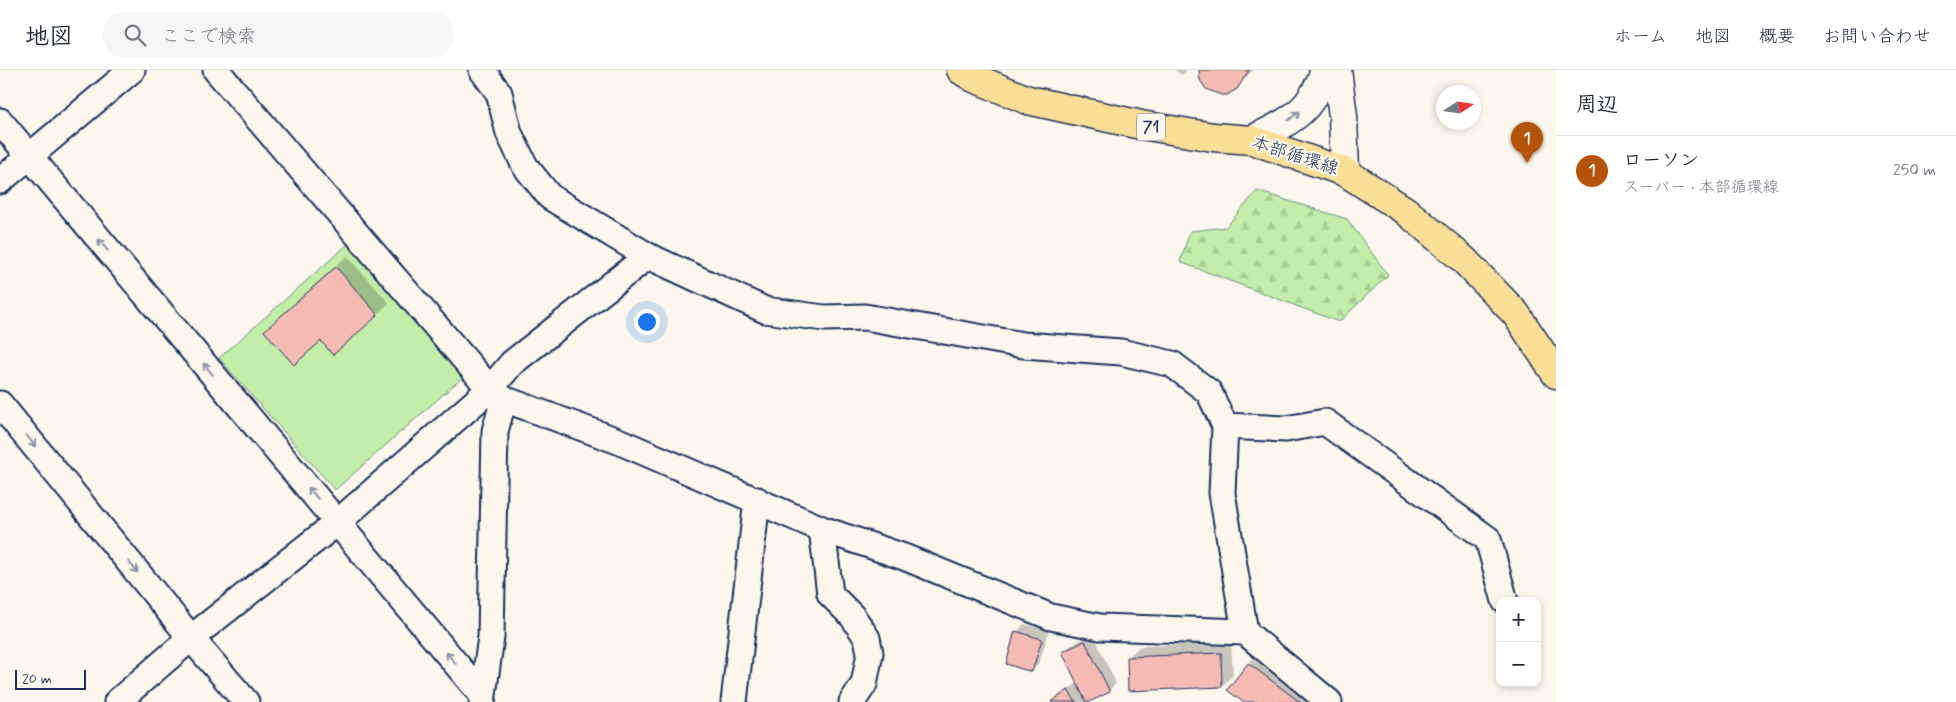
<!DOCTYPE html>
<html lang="ja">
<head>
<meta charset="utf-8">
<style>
  body { margin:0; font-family:Mynerve,"Klee One",sans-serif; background:#f6f6f7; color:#1f2937 }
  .controls { position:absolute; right:15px; bottom:15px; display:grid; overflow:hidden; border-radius:10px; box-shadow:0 2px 8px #0003 }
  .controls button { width:45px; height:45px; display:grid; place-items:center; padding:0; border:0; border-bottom:1px solid #e0e1e3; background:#fff; color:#1f2937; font:25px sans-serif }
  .compass { position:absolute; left:1436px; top:15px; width:45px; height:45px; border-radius:50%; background:#fff; box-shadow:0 2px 8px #0003; rotate:78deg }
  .scale { position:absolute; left:15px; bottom:12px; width:71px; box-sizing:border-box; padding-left:5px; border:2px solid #1b2f5e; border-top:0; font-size:14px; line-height:18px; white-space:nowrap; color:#1b2f5e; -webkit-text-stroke:4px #fbf7ec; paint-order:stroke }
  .you { position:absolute; left:646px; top:251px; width:18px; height:18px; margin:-12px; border:4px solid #fff; border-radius:50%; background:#1a73e8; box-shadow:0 0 0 8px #1a73e833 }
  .badge { display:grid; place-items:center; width:32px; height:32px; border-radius:50%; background:#b45309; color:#fff; font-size:16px; font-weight:700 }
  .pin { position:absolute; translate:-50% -41px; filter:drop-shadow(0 1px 2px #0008) }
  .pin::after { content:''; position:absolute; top:26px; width:18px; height:15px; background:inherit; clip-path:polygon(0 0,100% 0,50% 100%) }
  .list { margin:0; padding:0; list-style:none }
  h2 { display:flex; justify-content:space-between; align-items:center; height:65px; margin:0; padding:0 20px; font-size:21px }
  h2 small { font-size:16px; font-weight:400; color:#747a83 }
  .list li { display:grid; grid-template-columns:32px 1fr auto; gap:15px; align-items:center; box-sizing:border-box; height:70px; padding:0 20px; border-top:1px solid #e0e1e3 }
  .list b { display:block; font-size:19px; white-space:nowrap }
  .list p { margin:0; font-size:16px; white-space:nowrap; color:#747a83 }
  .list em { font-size:16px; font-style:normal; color:#747a83 }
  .icon { flex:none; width:28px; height:28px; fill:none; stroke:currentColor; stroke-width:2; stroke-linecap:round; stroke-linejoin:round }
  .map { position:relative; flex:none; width:1556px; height:632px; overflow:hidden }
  header { display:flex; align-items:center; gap:30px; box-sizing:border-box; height:70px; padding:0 25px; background:#fff; border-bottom:1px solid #e0e1e3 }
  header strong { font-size:24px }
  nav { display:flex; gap:28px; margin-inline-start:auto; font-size:18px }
  .search { width:350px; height:45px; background:#f6f6f7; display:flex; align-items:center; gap:12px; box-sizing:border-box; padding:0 18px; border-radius:20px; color:#747a83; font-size:19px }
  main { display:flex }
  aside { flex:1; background:#fff }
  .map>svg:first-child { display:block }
  .green { fill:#c3eda9; stroke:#6f8e84 }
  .forest { fill:url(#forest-firs); stroke:#6f8e84 }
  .shadow { fill:#0003 }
  .building { fill:#f7bbb5; stroke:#1b2f5e }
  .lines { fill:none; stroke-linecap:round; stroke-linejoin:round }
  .street-casing { stroke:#1b2f5e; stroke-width:29 }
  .secondary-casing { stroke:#1b2f5e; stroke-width:31 }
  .primary-casing { stroke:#1b2f5e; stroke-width:31 }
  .street { stroke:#fbf7ec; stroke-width:25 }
  .secondary { stroke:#fbf7ec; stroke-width:28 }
  .primary { stroke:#fbdf96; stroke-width:28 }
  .oneway { stroke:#8b93a5 }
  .labels { text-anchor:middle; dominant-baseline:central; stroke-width:4.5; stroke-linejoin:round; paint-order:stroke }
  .shield { fill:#fbf7ec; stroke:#5e6b89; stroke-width:1 }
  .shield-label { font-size:16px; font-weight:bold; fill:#1b2f5e }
  .street-label { font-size:18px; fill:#1b2f5e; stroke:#fbf7ec }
</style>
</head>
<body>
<header>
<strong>地図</strong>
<div class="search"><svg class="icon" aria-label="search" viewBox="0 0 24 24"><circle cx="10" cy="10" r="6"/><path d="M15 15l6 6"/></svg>ここで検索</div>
<nav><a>ホーム</a><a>地図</a><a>概要</a><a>お問い合わせ</a></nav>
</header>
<main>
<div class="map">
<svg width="1556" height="632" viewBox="0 0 1556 632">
  <defs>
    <pattern id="forest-firs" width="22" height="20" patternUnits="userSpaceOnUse" patternTransform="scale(1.25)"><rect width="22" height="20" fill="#c3eda9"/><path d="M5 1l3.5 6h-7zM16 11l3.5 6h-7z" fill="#a7cc94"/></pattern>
  </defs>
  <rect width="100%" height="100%" fill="#fbf7ec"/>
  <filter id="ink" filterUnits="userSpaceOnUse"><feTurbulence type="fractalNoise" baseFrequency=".02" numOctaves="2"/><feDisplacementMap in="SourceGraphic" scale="10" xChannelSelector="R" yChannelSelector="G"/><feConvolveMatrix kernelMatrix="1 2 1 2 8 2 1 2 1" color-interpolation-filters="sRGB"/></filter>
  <g filter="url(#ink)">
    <!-- green -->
    <path class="green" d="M348,174L464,306L335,420L219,288Z"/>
    <!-- forest -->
    <path class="forest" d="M1257,121L1347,149L1388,205L1339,252L1180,192L1190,161L1226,157Z"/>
    <!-- shadow -->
    <path class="shadow" d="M1174,0H1187L1182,5Z
      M1201,0H1253L1236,18Z
      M347,186L389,233L333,284L321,269L276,250Z
      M1024,554L1049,561L1039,593L1032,601L1017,562Z
      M1093,564L1116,613L1109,621L1088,632H1049L1076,614L1079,618L1080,617L1063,582L1071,575Z
      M1231,573L1233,605L1222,616L1128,587L1140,576Z
      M1260,582L1325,632H1245L1229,620L1249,593Z"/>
    <!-- building -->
    <path class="building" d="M1199,0H1249L1237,19L1227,25H1221L1206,19L1200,10Z
      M336,197L378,245L333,285L321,271L294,295L264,261Z
      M1015,561L1042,569L1032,602L1006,594Z
      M1085,571L1110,622L1089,632H1086L1062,582Z
      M1221,583L1222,617L1128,621L1127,587Z
      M1248,593L1300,632H1243L1227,620Z
      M1068,620L1076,632H1051Z"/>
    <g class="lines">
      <!-- street casing -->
      <g class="street-casing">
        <path id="street" d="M216,0L490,319L504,329L495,361L491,567L482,632
          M482,0L499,23L509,63L525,96L550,127L648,186L765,240L824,248L865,247L1023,275L1121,282L1172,294L1209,322L1225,356L1222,423L1245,562
          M0,51L483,626
          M0,111L132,0
          M504,329L618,371L822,459L904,487L1051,547L1100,557L1245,562L1329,632
          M0,334L191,568L246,632
          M1225,356L1286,359L1325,352L1488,469L1505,531
          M822,459L830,524L853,547L867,568L870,583L864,614L852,632
          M117,632L191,568L338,452L490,319L512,293L648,186
          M734,632L757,430"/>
      </g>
      <!-- secondary casing -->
      <g class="secondary-casing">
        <path id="secondary" d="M1337,0L1343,46L1345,102
          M1252,70C1291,50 1310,44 1325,0"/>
      </g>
      <!-- primary casing -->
      <g class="primary-casing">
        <path id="primary" d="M961,0L974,8L1028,30L1141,55L1213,67L1252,70L1345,102L1406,141L1463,189L1516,244L1556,304"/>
      </g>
      <!-- street -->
      <use href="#street" class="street"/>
      <!-- secondary -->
      <use href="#secondary" class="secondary"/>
      <!-- primary -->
      <use href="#primary" class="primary"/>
    </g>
    <!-- one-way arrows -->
    <defs><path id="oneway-shaft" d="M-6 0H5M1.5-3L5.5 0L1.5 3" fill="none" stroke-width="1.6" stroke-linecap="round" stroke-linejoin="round" transform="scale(1.25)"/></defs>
    <g class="oneway">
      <use href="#oneway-shaft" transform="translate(1294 46) rotate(-37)"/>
      <use href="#oneway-shaft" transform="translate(103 175) rotate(-130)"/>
      <use href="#oneway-shaft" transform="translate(208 299) rotate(-130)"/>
      <use href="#oneway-shaft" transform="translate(31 371) rotate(51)"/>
      <use href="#oneway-shaft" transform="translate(313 423) rotate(-130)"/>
      <use href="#oneway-shaft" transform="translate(133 497) rotate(51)"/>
      <use href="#oneway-shaft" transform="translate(451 588) rotate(-130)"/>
    </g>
  </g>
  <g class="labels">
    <!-- shield labels -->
    <rect class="shield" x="1137" y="43.5" width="28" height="27" rx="4"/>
    <g class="shield-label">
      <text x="1151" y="57">71</text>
    </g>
    <!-- street labels -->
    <g class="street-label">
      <text transform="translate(1295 86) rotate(18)">本部循環線</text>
    </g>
  </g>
</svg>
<div class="controls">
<button>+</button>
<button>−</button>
</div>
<svg class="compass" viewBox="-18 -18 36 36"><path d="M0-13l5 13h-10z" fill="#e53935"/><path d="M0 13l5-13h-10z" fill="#747a83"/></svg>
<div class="scale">20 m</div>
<div class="you"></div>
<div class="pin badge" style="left:1527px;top:93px">1</div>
</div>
<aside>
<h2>周辺<small></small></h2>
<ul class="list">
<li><span class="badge">1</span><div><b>ローソン</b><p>スーパー · 本部循環線</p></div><em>250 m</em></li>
</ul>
</aside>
</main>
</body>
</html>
